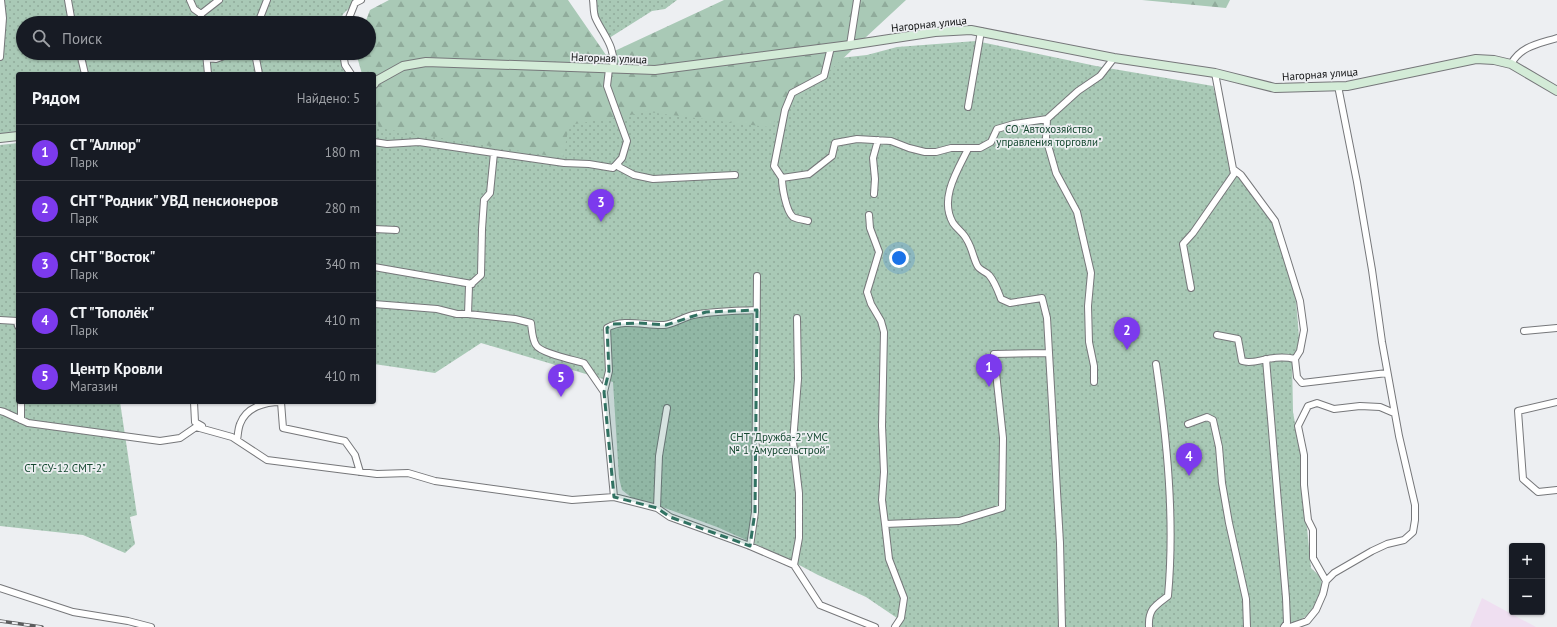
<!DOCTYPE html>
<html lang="ru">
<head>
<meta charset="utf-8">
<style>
  body { margin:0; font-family:"PT Sans",sans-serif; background:#242831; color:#f1f3f6 }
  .controls { position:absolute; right:12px; bottom:12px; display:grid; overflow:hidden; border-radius:4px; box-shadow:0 1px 3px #0004 }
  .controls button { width:36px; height:36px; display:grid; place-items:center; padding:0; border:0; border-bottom:1px solid #363941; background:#171b24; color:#f1f3f6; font:20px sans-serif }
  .you { position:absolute; left:899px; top:258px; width:14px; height:14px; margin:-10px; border:3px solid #fff; border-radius:50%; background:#1a73e8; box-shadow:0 0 0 6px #1a73e833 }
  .badge { display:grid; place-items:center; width:26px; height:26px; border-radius:50%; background:#7c3aed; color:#fff; font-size:13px; font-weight:700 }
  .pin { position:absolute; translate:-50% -33px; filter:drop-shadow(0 1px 2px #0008) }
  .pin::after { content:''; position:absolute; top:21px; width:14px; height:12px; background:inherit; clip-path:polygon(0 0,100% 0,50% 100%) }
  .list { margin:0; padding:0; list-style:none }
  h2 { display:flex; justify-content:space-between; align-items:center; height:52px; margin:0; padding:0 16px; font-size:17px }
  h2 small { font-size:13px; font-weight:400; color:#9ea1a6 }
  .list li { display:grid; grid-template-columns:26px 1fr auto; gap:12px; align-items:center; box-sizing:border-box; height:56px; padding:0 16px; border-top:1px solid #363941 }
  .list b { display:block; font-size:15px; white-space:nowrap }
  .list p { margin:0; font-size:13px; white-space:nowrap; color:#9ea1a6 }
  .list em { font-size:13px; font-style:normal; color:#9ea1a6 }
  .icon { flex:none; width:22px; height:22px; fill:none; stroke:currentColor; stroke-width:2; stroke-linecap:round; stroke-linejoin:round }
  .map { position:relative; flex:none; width:1557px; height:627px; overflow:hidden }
  .search { position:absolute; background:#171b24; box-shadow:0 1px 3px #0004; left:16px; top:16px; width:360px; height:44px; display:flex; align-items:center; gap:10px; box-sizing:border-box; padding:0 14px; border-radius:22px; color:#9ea1a6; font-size:15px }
  .panel { position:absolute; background:#171b24; box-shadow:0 1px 3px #0004; left:16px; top:72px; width:360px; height:332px; border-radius:4px }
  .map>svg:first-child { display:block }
  .industrial { fill:#efdff1 }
  .grass { fill:url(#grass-dots) }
  .forest { fill:url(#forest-firs) }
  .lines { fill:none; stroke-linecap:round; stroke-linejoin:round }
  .street-casing { stroke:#76777a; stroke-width:8 }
  .secondary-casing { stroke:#76777a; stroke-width:10 }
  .street { stroke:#fff; stroke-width:6 }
  .secondary { stroke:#d3ebd7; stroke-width:8 }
  .rail-casing { stroke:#5b5d5e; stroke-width:3.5 }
  .rail { stroke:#edeff2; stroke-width:2; stroke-dasharray:6; stroke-linecap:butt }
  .marked { fill:#317262; fill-opacity:0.2; stroke:#317262; stroke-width:3; stroke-dasharray:8 5; stroke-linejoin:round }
  .labels { text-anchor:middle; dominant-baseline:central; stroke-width:3.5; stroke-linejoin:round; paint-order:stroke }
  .street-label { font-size:11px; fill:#0d0e0f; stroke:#edeff2 }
  .park-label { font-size:11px; fill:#154830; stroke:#edeff2 }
</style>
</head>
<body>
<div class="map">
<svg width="1557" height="627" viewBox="0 0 1557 627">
  <defs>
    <pattern id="grass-dots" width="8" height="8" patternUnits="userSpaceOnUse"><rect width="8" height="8" fill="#a9c9b6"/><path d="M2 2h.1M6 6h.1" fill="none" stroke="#90ab9b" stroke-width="1.8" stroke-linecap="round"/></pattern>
    <pattern id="forest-firs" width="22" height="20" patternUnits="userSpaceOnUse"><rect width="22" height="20" fill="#a9c9b6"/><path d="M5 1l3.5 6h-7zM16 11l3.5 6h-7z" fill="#90ab9b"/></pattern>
  </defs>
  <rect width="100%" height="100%" fill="#edeff2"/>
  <!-- industrial -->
  <path class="industrial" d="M1482,598L1536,627H1470Z"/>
  <!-- grass -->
  <path class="grass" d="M0,0H358L343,14L340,23H23V53H339L343,68L347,74H18V132L0,135Z
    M591,0H677L665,9L652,11L606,40L592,19Z
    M976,41L1096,66L1213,86L1220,113L1227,157L1238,176L1272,221L1287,269L1296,300L1299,338L1296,353L1292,359L1293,412L1301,457L1303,488L1311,568C1314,571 1318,574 1320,577C1323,582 1321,587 1320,592C1313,614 1303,622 1281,627H900L897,618L866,597L818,575L786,558L717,527L654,504L632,498L622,490L619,478L613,382L481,343L435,373L374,364V104L821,60L867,55L897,47Z
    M18,143V402H120L137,515L130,517L135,544L125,553L83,535L0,526V145Z"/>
  <!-- forest -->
  <path class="forest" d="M389,0H568L606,55L724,0H906L769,127L648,112L569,125L563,158L379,128L374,112V74H362L356,53H369V23H365L370,10Z
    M1142,0H1230L1226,8Z"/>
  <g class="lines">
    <!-- street casing -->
    <g class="street-casing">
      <path id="street" d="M68,0L72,23
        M190,0L194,9L201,14
        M593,0C594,6 593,14 596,19C604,36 616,47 613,69
        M201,23V14L219,0
        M258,23L267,0
        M347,23L355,3L361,0
        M850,45L857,0
        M831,47L824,76L792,93L785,110L774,166L782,178L809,174L832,156L835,143L857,139L891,141L909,148L925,152H936L951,148H980L991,142L997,129L1014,124L1047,119
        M80,53L85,74
        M206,53L208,74
        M255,53L259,74
        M343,53L345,65L351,74
        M0,57L3,18L1,0
        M207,58L216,59L232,53
        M1511,64C1521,46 1538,44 1557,38
        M968,107L981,31
        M374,142L387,144L419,142L494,153L490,193L484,200L482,229L481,275L469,286L468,314L515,319L531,323C532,330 532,339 536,345C540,353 574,360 584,363L604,392
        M968,149C957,171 939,199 953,223C957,229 964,233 967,240C972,248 973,257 977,265C979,270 985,271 989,275C995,282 998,291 1001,299L1010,303L1042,298L1047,318L1060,543L1062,627
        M494,153L564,163L589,164L613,168L622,158L627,141L607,86L609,69
        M618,163L619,167L634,175L653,179L735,175
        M782,178C782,187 786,211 793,217C797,219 804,220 808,221
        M874,194L875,179L873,158L878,140
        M869,215L870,228L879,252L867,292L871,304L881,321L884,332L882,426L884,472L882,500L885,524L959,521L1002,508L1003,438L994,354L1049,353
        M374,229L396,230
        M374,267L472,284
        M1191,288L1183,244L1193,233L1234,174L1215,73
        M374,304L437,309L457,314H468
        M0,320L17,321L18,326
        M1524,331L1557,328
        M1217,335L1238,339L1242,361C1251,364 1260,360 1268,359C1278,357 1286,357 1295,359L1300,351L1304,330L1300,301L1286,256L1275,221L1241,175L1233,169
        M1266,359L1286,598L1287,623L1284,627
        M1295,359L1297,377L1302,383L1387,373
        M1094,382V366L1089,342L1088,306L1091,273L1077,212L1056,173L1046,138L1047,119L1078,91L1100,76L1114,58
        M194,402L195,422L202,426
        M1557,402L1518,411L1523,479L1538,492L1557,490
        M0,411L4,412L28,423L160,441L180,438L196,427L232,437L267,460L377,474L408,473L435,481L572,500L614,497L657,508L670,517L750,546L794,565L820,605L875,627
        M21,420V402
        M1188,424L1207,417L1213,420L1219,447L1222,483L1229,523L1246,599L1247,627
        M237,440C238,435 238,429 240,424C246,407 265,402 281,402L283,428L345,441L355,455L360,472
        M614,497L604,392L609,371L607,328C623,318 646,326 664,325C674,324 684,317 693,315C714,311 736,311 757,310
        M657,508L659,456L667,408
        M885,524L889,559L904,598L901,618L895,627
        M750,546L755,512L757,276
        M794,565L799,538V493L793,442L798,379L797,318
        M1326,581L1313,558V530L1308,520L1304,485V455L1298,426L1308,406L1317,403L1334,409L1360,406L1380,407L1394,413
        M0,588L73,612L128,621L151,627
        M1149,627C1148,609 1155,606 1168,596C1175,519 1167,440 1156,364
        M1290,627L1307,621L1316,610L1323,594L1326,581L1334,573L1372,551L1387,544L1404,540L1413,532L1415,520V505L1399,436L1382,342L1372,270L1357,182L1338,86"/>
    </g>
    <!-- secondary casing -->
    <g class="secondary-casing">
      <path id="secondary" d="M374,84L376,81L403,66L426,62L655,70L850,45L935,32L971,30L1114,58L1215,73L1275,88L1347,86L1476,59L1494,60L1511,64L1557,91
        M0,138L18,136"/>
    </g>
    <!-- street -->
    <use href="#street" class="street"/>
    <!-- secondary -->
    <use href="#secondary" class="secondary"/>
    <!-- rail casing -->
    <g class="rail-casing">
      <path id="rail" d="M0,621L42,627"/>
    </g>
    <!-- rail -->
    <use href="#rail" class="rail"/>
  </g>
  <!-- marked area -->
  <path class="marked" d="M757,310L755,512L750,546L670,517L657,508L614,497L604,392L609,371L607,328L613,324L639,323L666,325L706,312Z"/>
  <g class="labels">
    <!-- street labels -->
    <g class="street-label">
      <text transform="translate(929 24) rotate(-6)">Нагорная улица</text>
      <text transform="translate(609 58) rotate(2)">Нагорная улица</text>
      <text transform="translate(1320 74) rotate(-4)">Нагорная улица</text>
    </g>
    <!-- park labels -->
    <g class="park-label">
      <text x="1049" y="129">СО "Автохозяйство<tspan x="1049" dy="13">управления торговли"</tspan></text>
      <text x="779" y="437">СНТ "Дружба-2" УМС<tspan x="779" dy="13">№ 1 "Амурсельстрой"</tspan></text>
      <text x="65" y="468">СТ "СУ-12 СМТ-2"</text>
    </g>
  </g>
</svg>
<div class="controls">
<button>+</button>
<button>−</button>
</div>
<div class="you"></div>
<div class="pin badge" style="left:989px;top:387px">1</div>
<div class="pin badge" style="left:1127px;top:350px">2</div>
<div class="pin badge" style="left:601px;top:222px">3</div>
<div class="pin badge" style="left:1189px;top:476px">4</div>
<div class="pin badge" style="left:561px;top:397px">5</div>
<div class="search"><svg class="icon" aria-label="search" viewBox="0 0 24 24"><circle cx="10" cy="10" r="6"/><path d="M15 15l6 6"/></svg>Поиск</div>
<section class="panel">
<h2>Рядом<small>Найдено: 5</small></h2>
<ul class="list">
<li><span class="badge">1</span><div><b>СТ &quot;Аллюр&quot;</b><p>Парк</p></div><em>180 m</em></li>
<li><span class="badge">2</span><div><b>СНТ &quot;Родник&quot; УВД пенсионеров</b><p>Парк</p></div><em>280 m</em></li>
<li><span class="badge">3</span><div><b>СНТ &quot;Восток&quot;</b><p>Парк</p></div><em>340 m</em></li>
<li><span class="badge">4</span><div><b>СТ &quot;Тополёк&quot;</b><p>Парк</p></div><em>410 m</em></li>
<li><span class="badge">5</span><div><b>Центр Кровли</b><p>Магазин</p></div><em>410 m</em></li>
</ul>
</section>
</div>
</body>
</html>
